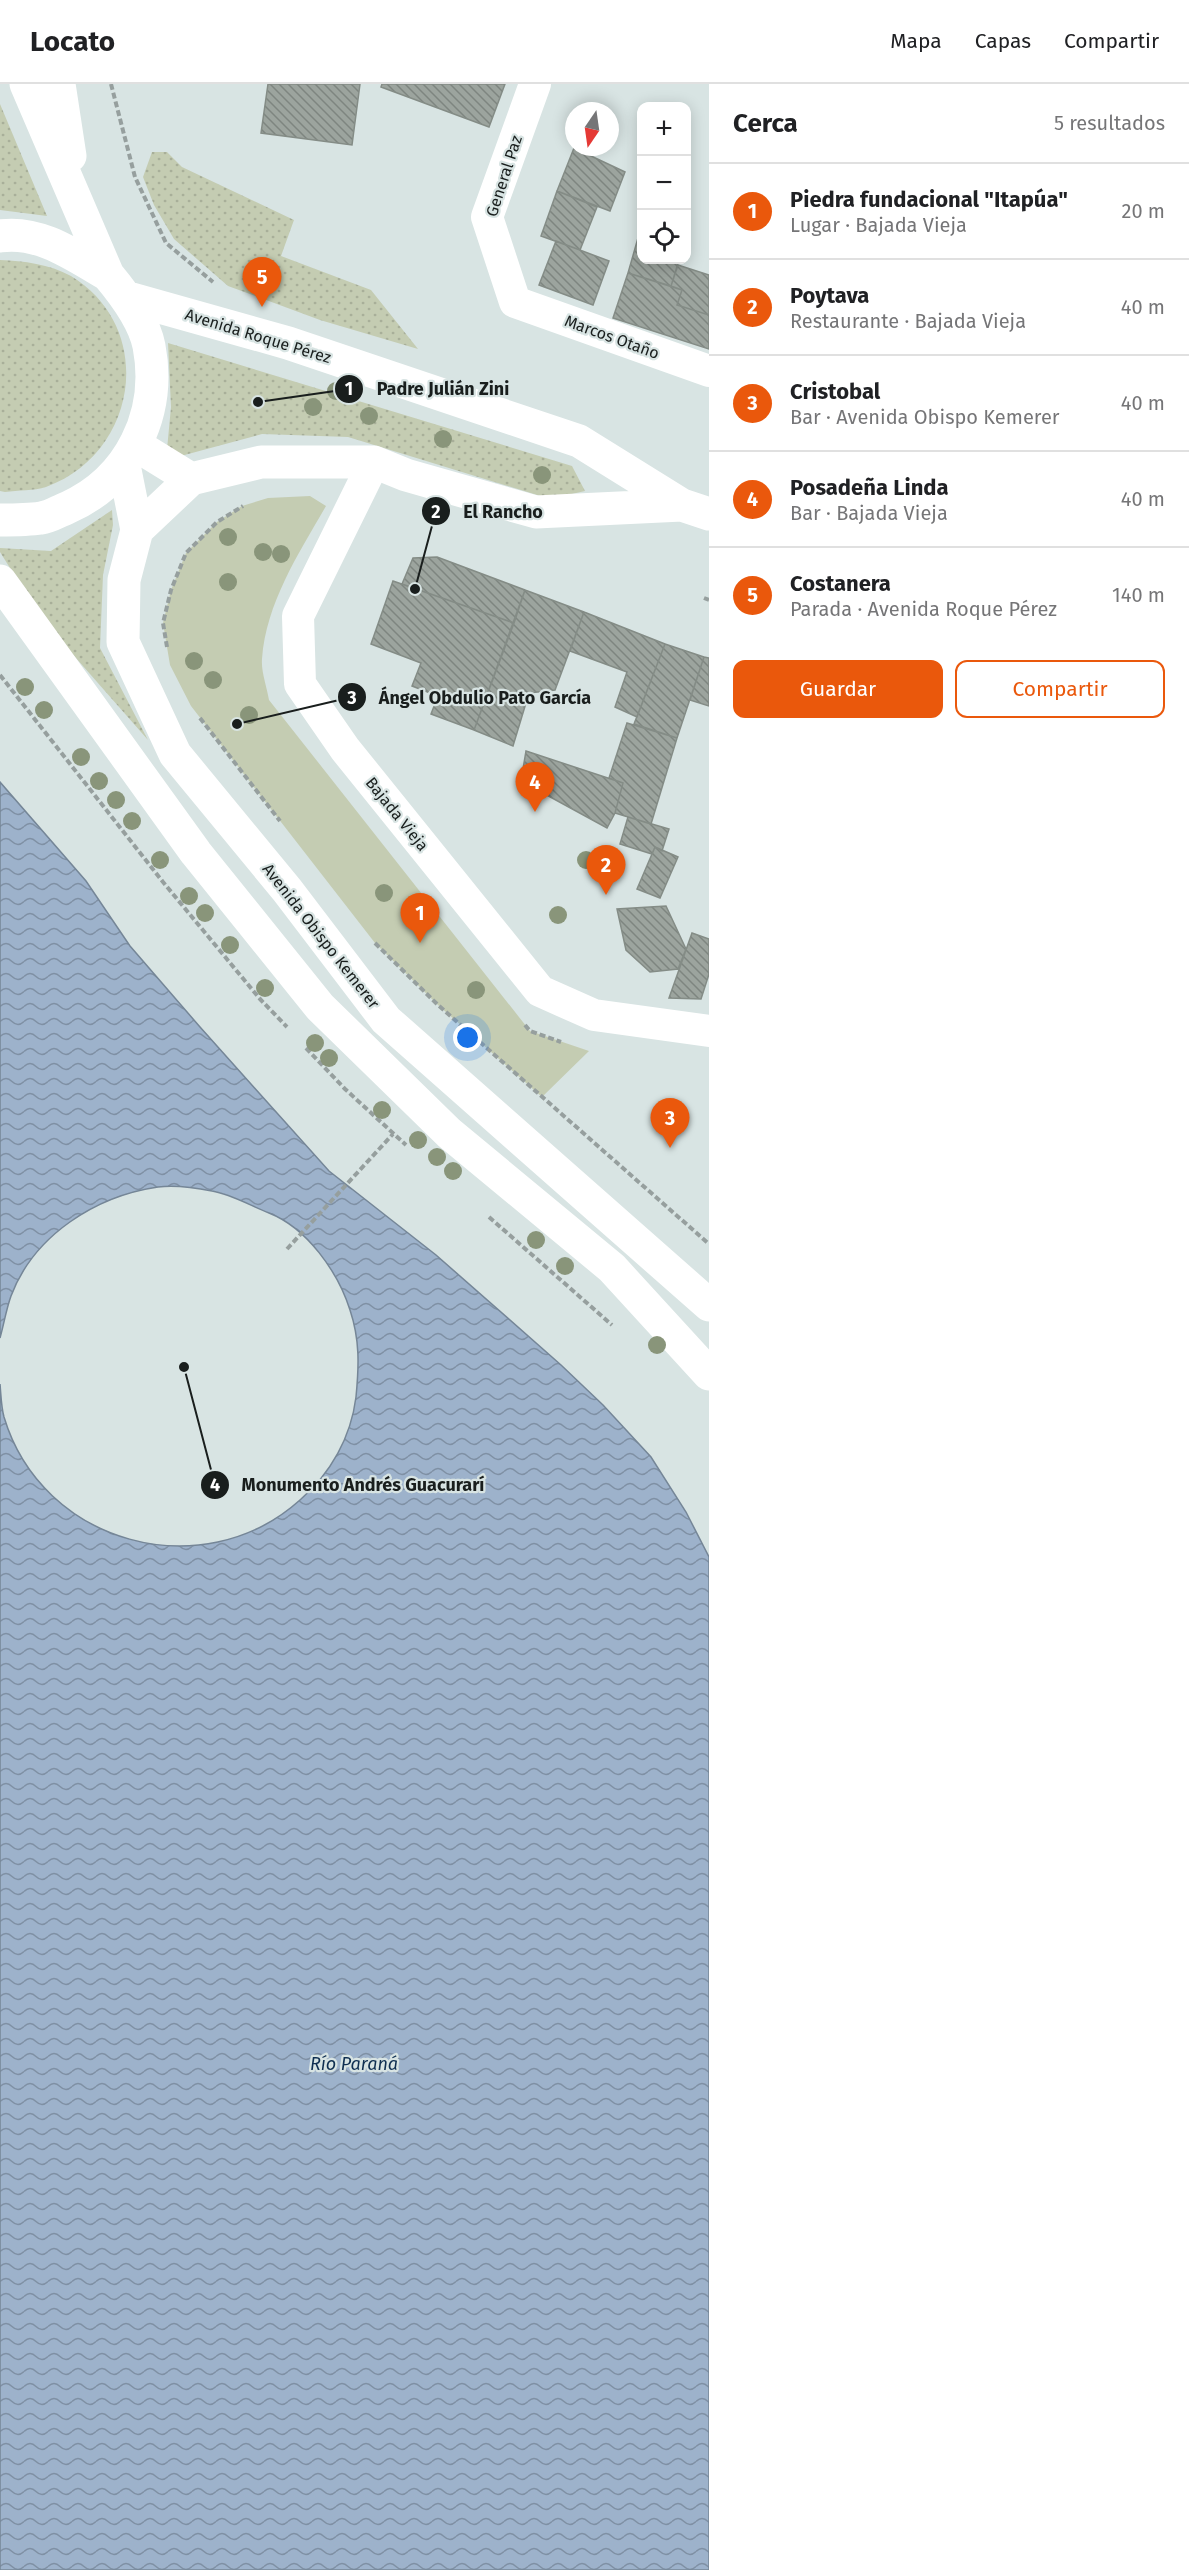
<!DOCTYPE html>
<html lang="es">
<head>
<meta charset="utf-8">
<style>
  body { margin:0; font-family:"Fira Sans",sans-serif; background:#f6f6f6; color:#202124 }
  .controls { position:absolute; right:18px; top:18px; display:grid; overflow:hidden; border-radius:12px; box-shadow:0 3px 15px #0003 }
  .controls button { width:54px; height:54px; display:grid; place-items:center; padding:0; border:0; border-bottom:2px solid #e0e0e0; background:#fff; color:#202124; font:30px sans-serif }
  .compass { position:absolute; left:565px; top:18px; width:54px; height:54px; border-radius:50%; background:#fff; box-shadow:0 3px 15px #0003; rotate:193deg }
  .you { position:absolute; left:468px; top:954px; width:21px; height:21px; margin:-15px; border:4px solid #fff; border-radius:50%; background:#1a73e8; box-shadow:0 0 0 9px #1a73e833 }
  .badge { display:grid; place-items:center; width:39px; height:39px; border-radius:50%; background:#ea580c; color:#fff; font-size:20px; font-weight:700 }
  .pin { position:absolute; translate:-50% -50px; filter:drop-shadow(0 2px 3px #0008) }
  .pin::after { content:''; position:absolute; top:32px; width:21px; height:18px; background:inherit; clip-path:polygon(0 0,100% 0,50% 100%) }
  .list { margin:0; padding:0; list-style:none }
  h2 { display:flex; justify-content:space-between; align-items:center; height:78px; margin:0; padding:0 24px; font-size:26px }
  h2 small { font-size:20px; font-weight:400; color:#757577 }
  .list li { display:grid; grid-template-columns:39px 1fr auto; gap:18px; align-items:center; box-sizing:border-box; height:96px; padding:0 24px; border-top:2px solid #e0e0e0 }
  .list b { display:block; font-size:22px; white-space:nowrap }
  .list p { margin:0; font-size:20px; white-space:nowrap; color:#757577 }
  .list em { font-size:20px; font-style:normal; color:#757577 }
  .actions { display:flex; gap:12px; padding:18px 24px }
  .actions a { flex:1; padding:14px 0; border:2px solid #ea580c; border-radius:12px; text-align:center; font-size:21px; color:#ea580c }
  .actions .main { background:#ea580c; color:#fff }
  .icon { flex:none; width:33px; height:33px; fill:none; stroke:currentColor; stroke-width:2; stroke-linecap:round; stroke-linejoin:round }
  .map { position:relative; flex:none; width:709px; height:2486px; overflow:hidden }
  header { display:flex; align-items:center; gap:36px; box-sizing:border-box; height:84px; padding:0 30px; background:#fff; border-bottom:2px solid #e0e0e0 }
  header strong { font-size:28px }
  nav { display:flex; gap:33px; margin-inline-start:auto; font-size:21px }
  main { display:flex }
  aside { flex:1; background:#fff }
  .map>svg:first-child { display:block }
  .grass { fill:url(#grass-dots) }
  .park { fill:#c4ccb2 }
  .water { fill:url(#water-waves); stroke:#758697; stroke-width:1.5 }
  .building { fill:url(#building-back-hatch); stroke:#848c86; stroke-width:1.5 }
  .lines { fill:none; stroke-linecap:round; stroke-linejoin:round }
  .path { stroke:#969f9e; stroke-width:4; stroke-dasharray:6 3; stroke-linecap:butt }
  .street { stroke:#fff; stroke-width:32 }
  .secondary { stroke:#fff; stroke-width:33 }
  .tree { fill:#89957a }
  .labels { text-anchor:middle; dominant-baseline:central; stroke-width:4.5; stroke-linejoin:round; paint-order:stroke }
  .street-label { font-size:16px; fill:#191e1d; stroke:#d8e4e3 }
  .water-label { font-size:18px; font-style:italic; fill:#0f2f51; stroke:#d8e4e3 }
  .leader { fill:none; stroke:#191e1d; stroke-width:2 }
  .callout-dot { fill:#191e1d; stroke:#d8e4e3; stroke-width:2 }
  .mark-label { font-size:18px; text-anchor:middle; font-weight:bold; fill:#fff }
  .callout-label { font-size:18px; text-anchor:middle; font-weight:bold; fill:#191e1d; stroke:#d8e4e3; stroke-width:4.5; stroke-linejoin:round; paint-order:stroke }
</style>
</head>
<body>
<header>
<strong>Locato</strong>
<nav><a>Mapa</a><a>Capas</a><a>Compartir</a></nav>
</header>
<main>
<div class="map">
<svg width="709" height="2486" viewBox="0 0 709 2486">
  <defs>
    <pattern id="grass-dots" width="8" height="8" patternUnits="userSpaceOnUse" patternTransform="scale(1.5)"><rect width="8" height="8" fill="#c4ccb2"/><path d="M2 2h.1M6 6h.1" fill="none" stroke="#a8af99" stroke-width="1.8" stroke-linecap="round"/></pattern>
    <pattern id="water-waves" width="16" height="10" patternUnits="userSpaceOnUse" patternTransform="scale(1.5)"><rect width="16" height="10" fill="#9db2cb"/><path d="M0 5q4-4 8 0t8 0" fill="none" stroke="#7f90a4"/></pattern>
    <pattern id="building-back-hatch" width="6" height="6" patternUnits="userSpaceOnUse" patternTransform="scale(1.5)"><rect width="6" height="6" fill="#9ca49e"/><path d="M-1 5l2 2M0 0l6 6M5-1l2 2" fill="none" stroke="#7e8580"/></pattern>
  </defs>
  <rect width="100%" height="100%" fill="#d8e4e3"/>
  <!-- grass -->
  <path class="grass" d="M0,20L47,132L0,126Z
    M152,68H167L182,83L294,136L281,172L371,206L418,265L320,236L228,202L174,155L154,121L143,93Z
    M0,176C24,177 49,180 71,192C157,244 138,370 46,403C34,407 18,406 5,408L0,407Z
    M168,259L572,382L585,407L550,415L348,353L262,350L166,376L171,323Z
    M112,426L113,441L103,491L100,564L148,656L68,565L30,516L0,468V464L51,467Z"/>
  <!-- park -->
  <path class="park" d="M310,412L326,422C299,469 266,519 262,575C261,588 267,603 269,616L530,947L589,967L542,1013L438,921L375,859L191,622L170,581L163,539L171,506L186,469L217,438L242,422L268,414Z"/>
  <!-- water -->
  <path class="water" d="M0,698L86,797L130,862L200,943L329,1087L436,1171L561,1281L603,1321L651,1373L686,1428L709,1473V2486H0V1300C1,1310 1,1322 4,1333C42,1460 202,1504 300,1416C331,1389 351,1353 356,1313C359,1282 360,1256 350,1226C338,1188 307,1144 269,1129C251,1122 231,1110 212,1107C197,1104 174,1101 158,1103C96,1112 34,1151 11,1212C6,1226 4,1240 0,1254Z"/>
  <!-- building -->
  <path class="building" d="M268,0H360L352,61L261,49Z
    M382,0H505L489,43L381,3Z
    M574,64L625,88L610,127L557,107Z
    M557,107L597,123L580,166L541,152Z
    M638,154L642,155V176H679L671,202L628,189Z
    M556,157L609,177L593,221L539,201Z
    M678,181L709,191V231L677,221L682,206L671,202Z
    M628,189L682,206L677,221L709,231V265L613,234Z
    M437,473L525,506L514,539L402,500L413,474Z
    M393,497L514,539L474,646L431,630L438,612L412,602L421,579L371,560Z
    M525,506L584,528L555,606L529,609L513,662L474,646Z
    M584,528L665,560L637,633L615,623L627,588L570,567Z
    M665,560L704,573L677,654L634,640Z
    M704,573L709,574V622L690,616Z
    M627,639L677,654L651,740L615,729L623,699L609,694Z
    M526,667L623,699L615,729L607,744L521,697Z
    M628,733L669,745L662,767L655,763L652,770L620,760Z
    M655,763L678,773L660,814L637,805Z
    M666,822L686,865L678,885L650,888L626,866L617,825Z
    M692,849L709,855V890L701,915L669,914Z"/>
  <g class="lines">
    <!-- path -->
    <path class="path" d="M111,0L135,93L166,159L213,198
      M704,514L709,516
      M167,563L163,539L171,506L186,469L217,438L243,422
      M0,591L163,798L260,915L287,943
      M200,634L280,737
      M375,859L438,921L709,1160
      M525,941L530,947L561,958
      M306,964L345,1005L406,1061
      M489,1133L612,1241
      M287,1165L393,1050"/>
    <!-- street -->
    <path class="street" d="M535,0L487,133L515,218L709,287
      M374,378L298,532L300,600L345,665L540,907L594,931L709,947"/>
    <!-- secondary -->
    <path class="secondary" d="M59,0L70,72
      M0,152C40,146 75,172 108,191
      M128,214L288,259L579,357L682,421L709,430
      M136,361L191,395L261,378H374L406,391L536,428L682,421
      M124,381L137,446L124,496L123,558L175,670L287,806L386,936L709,1221
      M0,436C13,436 28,436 41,434C50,433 59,427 67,424C130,396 162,330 149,262C144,237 124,210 108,191L26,0
      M137,446L191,395
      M0,497L196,769L320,923L449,1049L612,1184L709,1290"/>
  </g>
  <!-- trees -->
  <g class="tree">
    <circle cx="336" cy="307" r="9"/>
    <circle cx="313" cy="323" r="9"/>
    <circle cx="369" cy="332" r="9"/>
    <circle cx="443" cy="355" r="9"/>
    <circle cx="542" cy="391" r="9"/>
    <circle cx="228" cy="453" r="9"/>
    <circle cx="263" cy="468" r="9"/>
    <circle cx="281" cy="470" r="9"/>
    <circle cx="228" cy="498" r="9"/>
    <circle cx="194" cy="577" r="9"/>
    <circle cx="213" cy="596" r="9"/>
    <circle cx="25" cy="603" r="9"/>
    <circle cx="44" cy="626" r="9"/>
    <circle cx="249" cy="631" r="9"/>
    <circle cx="81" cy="673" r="9"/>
    <circle cx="99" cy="697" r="9"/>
    <circle cx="116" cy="716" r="9"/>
    <circle cx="132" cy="737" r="9"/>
    <circle cx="160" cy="776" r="9"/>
    <circle cx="586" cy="776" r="9"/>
    <circle cx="384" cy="809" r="9"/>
    <circle cx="189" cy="812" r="9"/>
    <circle cx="205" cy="829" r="9"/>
    <circle cx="558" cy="831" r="9"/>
    <circle cx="230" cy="861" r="9"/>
    <circle cx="265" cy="904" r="9"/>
    <circle cx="476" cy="906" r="9"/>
    <circle cx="315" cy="959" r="9"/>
    <circle cx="329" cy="974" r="9"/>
    <circle cx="382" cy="1026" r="9"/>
    <circle cx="418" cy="1056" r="9"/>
    <circle cx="437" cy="1073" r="9"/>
    <circle cx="453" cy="1087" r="9"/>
    <circle cx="536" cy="1156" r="9"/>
    <circle cx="565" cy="1182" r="9"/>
    <circle cx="657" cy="1261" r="9"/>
  </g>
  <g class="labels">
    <!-- street labels -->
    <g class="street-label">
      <text transform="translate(504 92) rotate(-72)">General Paz</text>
      <text transform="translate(258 252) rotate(17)">Avenida Roque Pérez</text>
      <text transform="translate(612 253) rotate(20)">Marcos Otaño</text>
      <text transform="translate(397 730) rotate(51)">Bajada Vieja</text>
      <text transform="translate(321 852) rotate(52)">Avenida Obispo Kemerer</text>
    </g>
    <!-- water labels -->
    <g class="water-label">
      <text x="354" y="1980">Río Paraná</text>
    </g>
  </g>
  <!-- callouts -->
  <path class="leader" d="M258 318L349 305M415 505L436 427M237 640L352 613M184 1283L215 1401"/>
  <g class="callout-dot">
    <circle cx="258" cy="318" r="6"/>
    <circle cx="415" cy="505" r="6"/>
    <circle cx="237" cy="640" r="6"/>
    <circle cx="184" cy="1283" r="6"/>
    <circle cx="349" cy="305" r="15"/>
    <circle cx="436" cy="427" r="15"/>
    <circle cx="352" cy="613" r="15"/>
    <circle cx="215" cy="1401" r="15"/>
  </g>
  <g class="mark-label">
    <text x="349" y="311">1</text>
    <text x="436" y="434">2</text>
    <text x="352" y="620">3</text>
    <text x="215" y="1407">4</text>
  </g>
  <g class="callout-label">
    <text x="443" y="311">Padre Julián Zini</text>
    <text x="503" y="434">El Rancho</text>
    <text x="485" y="620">Ángel Obdulio Pato García</text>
    <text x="363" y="1407">Monumento Andrés Guacurarí</text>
  </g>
</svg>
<div class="controls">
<button>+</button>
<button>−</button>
<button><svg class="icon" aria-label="locate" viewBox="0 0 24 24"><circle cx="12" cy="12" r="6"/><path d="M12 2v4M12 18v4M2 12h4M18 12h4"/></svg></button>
</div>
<svg class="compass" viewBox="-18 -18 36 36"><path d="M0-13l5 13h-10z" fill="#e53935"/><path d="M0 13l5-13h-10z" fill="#757577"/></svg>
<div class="you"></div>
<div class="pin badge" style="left:420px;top:859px">1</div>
<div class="pin badge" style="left:606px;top:811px">2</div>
<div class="pin badge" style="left:670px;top:1064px">3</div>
<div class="pin badge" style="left:535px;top:728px">4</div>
<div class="pin badge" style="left:262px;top:223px">5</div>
</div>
<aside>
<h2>Cerca<small>5 resultados</small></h2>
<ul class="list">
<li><span class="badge">1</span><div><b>Piedra fundacional &quot;Itapúa&quot;</b><p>Lugar · Bajada Vieja</p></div><em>20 m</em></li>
<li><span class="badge">2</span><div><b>Poytava</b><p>Restaurante · Bajada Vieja</p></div><em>40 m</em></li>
<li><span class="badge">3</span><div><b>Cristobal</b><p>Bar · Avenida Obispo Kemerer</p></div><em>40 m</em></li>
<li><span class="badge">4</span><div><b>Posadeña Linda</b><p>Bar · Bajada Vieja</p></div><em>40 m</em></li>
<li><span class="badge">5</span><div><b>Costanera</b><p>Parada · Avenida Roque Pérez</p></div><em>140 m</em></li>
</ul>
<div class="actions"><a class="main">Guardar</a><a>Compartir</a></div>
</aside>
</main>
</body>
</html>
